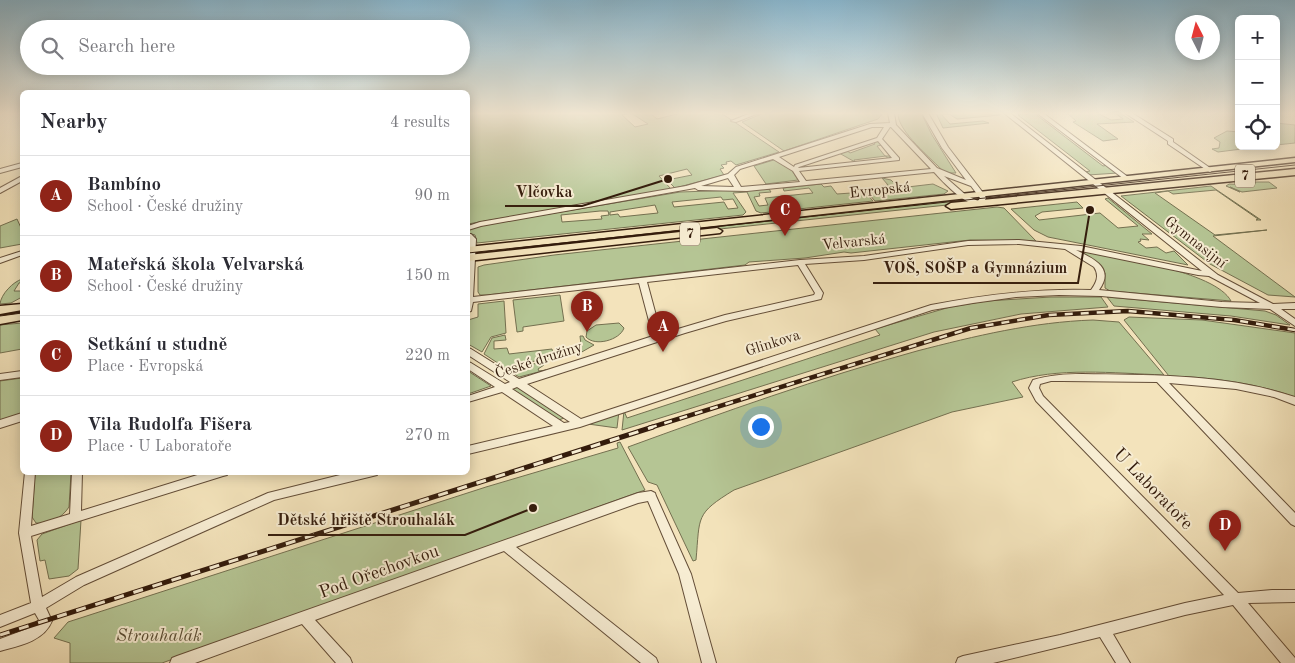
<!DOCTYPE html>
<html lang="en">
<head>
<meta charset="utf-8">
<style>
  body { margin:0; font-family:"Old Standard TT",serif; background:#f2f2f3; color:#2b2b33 }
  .controls { position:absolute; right:15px; top:15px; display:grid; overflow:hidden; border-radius:8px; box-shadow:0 2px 12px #0003 }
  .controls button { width:45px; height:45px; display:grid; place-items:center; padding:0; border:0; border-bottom:1px solid #e1e1e2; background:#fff; color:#2b2b33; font:25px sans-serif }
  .compass { position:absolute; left:1175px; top:15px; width:45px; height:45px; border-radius:50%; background:#fff; box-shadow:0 2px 12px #0003; rotate:354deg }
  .you { position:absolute; left:760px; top:426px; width:18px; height:18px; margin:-12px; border:4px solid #fff; border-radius:50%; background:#1a73e8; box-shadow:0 0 0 8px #1a73e833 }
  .badge { display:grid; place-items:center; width:32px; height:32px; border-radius:50%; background:#8f2418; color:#fff; font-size:16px; font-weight:700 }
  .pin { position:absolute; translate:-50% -41px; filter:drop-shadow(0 1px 2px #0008) }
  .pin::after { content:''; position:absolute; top:26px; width:18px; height:15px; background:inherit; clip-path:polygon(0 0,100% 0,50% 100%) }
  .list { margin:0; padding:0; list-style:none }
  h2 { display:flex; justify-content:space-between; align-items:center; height:65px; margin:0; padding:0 20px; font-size:21px }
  h2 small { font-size:16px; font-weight:400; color:#7c7c81 }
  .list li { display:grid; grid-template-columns:32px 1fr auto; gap:15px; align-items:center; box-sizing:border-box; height:80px; padding:0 20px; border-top:1px solid #e1e1e2 }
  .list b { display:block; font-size:19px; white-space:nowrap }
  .list p { margin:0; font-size:16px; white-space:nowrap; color:#7c7c81 }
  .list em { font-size:16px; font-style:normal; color:#7c7c81 }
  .icon { flex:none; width:28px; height:28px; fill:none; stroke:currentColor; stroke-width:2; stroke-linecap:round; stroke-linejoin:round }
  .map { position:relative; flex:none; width:1295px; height:663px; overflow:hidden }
  .search { position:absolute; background:#fff; box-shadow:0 2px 12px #0003; left:20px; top:20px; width:450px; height:55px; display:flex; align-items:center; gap:12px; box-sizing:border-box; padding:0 18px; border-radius:28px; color:#7c7c81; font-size:19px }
  .panel { position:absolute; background:#fff; box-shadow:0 2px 12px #0003; left:20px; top:90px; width:450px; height:385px; border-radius:8px }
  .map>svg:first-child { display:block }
  .green { fill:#b5c594; stroke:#747050; fill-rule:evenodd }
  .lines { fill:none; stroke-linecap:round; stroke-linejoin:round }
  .minor-casing { stroke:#644e38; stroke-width:2 }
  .major-casing { stroke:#341c0c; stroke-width:3 }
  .minor { fill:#f7edd3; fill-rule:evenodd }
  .major { fill:#f3e3bb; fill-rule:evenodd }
  .tram { stroke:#341c0c; stroke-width:1 }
  .rail-far1-casing { stroke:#341c0c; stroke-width:4.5 }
  .rail-casing { stroke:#341c0c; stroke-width:5 }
  .rail-far1 { stroke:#f7edd3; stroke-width:2.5; stroke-dasharray:8; stroke-linecap:butt }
  .rail { stroke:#f7edd3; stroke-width:3; stroke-dasharray:10; stroke-linecap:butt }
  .labels { text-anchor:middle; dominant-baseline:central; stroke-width:4; stroke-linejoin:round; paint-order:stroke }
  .shield { fill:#f7edd3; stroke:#6e5b48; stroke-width:1 }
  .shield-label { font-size:14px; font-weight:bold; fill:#341c0c }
  .street-label { font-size:15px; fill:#341c0c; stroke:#f7edd3 }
  .near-street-label { font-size:18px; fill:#341c0c; stroke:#f7edd3 }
  .near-park-label { font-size:18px; font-style:italic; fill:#5b4f35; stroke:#f7edd3 }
  .leader { fill:none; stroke:#341c0c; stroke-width:2 }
  .callout-dot { fill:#341c0c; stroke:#f7edd3; stroke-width:2 }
  .callout-label { font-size:16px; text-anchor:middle; font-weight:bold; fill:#341c0c; stroke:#f7edd3; stroke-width:4; stroke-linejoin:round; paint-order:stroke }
</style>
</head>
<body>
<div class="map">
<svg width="1295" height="663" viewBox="0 0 1295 663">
  <rect width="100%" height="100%" fill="#f3e3bb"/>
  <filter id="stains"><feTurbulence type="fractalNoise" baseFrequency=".004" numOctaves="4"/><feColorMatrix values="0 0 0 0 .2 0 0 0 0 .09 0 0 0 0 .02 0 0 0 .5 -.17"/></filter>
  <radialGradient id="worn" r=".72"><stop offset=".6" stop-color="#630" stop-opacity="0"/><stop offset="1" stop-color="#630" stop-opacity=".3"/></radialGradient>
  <!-- green -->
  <path class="green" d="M468,113H630L622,115L635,127L648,124L631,113H654L651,114L657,119L681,113H721L779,152L736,165L731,161L726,162L727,164L721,165L724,168L720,169L724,175L679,187L675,188L667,180L692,175L687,169L659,176L671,189L468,224Z
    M764,113H883L878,119L784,151L742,122Z
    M898,113H921L932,135L956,173H945C932,159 897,131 898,113Z
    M936,113L1000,114V115L957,119L949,114H941L950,124L983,121L989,123L943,128Z
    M1034,113L1103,166L1108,165L1118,173L1088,175L1085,172L1090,171L1018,115Z
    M1067,113H1097L1111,120L1123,119L1115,113H1120L1134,122L1097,124L1118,139L1103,141L1073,122L1076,121Z
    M1276,123L1295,125V143L1276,145Z
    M1227,131L1239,132V146H1265L1218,152L1212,149L1219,148L1220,142L1214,138Z
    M873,141L880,142L883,145L877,146L885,156H891L888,159L886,156L854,160L855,162L839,153L846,150L850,153L875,144Z
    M777,159L791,169L798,180L766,184L754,166Z
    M882,178L891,180L899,188L933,184L948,191L944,194L875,201L867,192L884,190L883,186L888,185Z
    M1252,182H1269L1277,188L1242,192L1230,187L1240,192L1226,186L1229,184L1253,185Z
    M821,184L824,187L831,186L837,194L865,192L873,201L761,213L756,211L747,192L733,193L746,212L743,215L477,243L475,235L468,233V230L477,226L680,192L769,189L771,192L759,193L760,196L754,197L759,206L768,205L765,198L813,193L809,188L784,191L783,188ZM721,197L723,200L733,199L738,208L728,209L724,202L674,207L672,202ZM655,205L658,213L620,217L618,214L610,215V212ZM600,211H608L609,215L601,216L602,219L562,222L561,215Z
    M1211,186L1261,220H1256L1258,219L1216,190L1173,194L1168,191L1155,193L1215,235L1267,230L1213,236L1295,297L1268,295L1210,264L1121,196Z
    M1108,198L1152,234H1142L1149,240L1140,239L1141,241L1138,242L1146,248L1157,247L1166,253L1174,251L1188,265L1048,237L1034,230L1011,209L1077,202L1083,208L1042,212L1035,216L1039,220L1100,213L1118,228L1138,226L1105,199Z
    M962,199L966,203L483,254V250Z
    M997,207L1004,208L1036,241L970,240L851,253L844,252L805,258L749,262L745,265L487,295H480L478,292V267L484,265L554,255Z
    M17,219L22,230V244L0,248V226Z
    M1082,250C1115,257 1215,271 1231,301L1110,291L1105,288V273L1080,253Z
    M22,279V282L19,283L14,291H22V297L11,303L0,304C1,294 13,282 22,279Z
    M560,295L564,321L523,327V331L517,332L513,300Z
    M1051,297H1101L1108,307L1021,314L934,332L622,430L624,411L627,418L880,335L875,329L950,307L986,301Z
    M1107,297L1265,311L1276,315L1290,325L1231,316L1114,306Z
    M504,301L506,333L491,337L482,352L468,344V320L478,317V304Z
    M1129,317L1202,320L1295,333V397C1255,383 1212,377 1169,376L1124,320Z
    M1093,320L1119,322L1164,375C1113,373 1057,367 1012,382L1023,397L952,412L734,490C695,514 700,516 696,560L693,561L657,485L648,482L628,447C724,412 819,378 917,351C975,336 1033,322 1093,320Z
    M22,323V349L0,353V325Z
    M619,323L624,328C620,340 595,347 586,337L587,331L596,325Z
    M505,335L506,340L494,341V349L507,348L509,354L552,349L554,358L523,363L524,366L543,362L544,365L538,369L539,371L546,370L519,377L484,354L492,338Z
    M580,336H583L585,340L594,345L580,353L556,358L555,351L577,348L576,346L581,345Z
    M468,371L491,386L468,394Z
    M22,378V413L0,420V381Z
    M517,387L564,418L559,420L512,389Z
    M619,411L617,428L588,424Z
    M620,442L645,490L162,663H70V643L54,638L68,622L486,487L618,448L617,443Z
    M35,473H71L69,507C62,518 49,525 36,523L32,517Z
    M81,520L78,569L69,576L49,579L45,560L40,561L37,540L42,534Z"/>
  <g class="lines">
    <!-- minor casing -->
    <g class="minor-casing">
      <path id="minor" d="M751,113H759L736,122L731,121Z
        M888,113H894L896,125L937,168L966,180L942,148L922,113H928L948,147L984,194L986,198L982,205C966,207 944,183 934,172L747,191L698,190L695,188L481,226L468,230V226L480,222L686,186L728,174L736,167L870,124L890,123ZM872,127H884L877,138L795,165L794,167L779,157ZM890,127H891L931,169L806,181L799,171L899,160V158L882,139ZM878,141L892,158L798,168L799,167ZM773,159L793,171L800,182L741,187L734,175L740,169ZM944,176L971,186L980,198L978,201L967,196ZM728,178L734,187L701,186Z
        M1004,113H1010L1218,275L1273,304L1295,303V309H1281L1295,319V326L1270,309L1222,307L1101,296L1059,295L1016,297L973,303L932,310L580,427L468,454V446L553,426L502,392L468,402V396L495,387L468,369V362L471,363L505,384L510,382L468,355V348L471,349L519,379L653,336L639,283L473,302L471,311L468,312V234H471L476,239L473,297L800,260L864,256L968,241L1019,240L1081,246L1202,271ZM1019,244L1065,249L1094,267C1100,276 1096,283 1091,290C1037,288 984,295 931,305L581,419L527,384L685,333L726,321L821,299L823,293L805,264L864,260L968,245ZM1076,250L1198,275L1209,276L1260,303L1222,302L1099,290C1115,268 1094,259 1076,250ZM798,265L815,293L814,295L725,315L661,334L647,282ZM517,387L570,422L564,423L512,389Z
        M1037,113H1043L1128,177V179H1124Z
        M1125,113H1132L1173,139V142L1213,170L1210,172L1208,171L1168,144V141Z
        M22,163V167L0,173V169Z
        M22,176V181L0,193V188Z
        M22,251V255L0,263V258Z
        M22,371V377L0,380V374Z
        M1082,374C1154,375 1227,374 1295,397V405L1274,397L1236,389L1169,383L1295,513V526L1291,524L1157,382L1062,381H1051L1040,384L1039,388L1043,396L1238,593L1272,590H1295V602L1248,603L1295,658V663H1281L1233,605L1185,615L1113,634L1130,663H1116L1100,637L993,663H956L958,658L963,656L1060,635L1185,603L1224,595L1036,401L1029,388L1033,380C1049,375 1065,374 1082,374Z
        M22,413V421L0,428V420Z
        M25,472H35L31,526L70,514L72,472H82L81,511L207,472H228L227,475L223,476L31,536L42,597L76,577L268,493L352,472H378L377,475L373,476L274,500L84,585L46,608L52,621C44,641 19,646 0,651V639L27,629L39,620L35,613L0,627V615L31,603L19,533Z
        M651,491L655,493L656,496L691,574L716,663H702L679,574L648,501L638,503L516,547L656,658L658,663H641L504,551L315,620L350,658L352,663H336L302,624L195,663H170L172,658L177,656L638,493Z"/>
    </g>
    <!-- major casing -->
    <g class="major-casing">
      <path id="major" d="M1295,158V162L468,253V247Z
        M1295,169V175L951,209L946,206L951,203Z
        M717,228L722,231L720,233L468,261V255Z
        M22,304V310L0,314V306Z
        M22,313V320L0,324V316Z"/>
    </g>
    <!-- minor -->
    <use href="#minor" class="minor"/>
    <!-- major -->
    <use href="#major" class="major"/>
    <!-- tram -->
    <path class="tram" d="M468,253L1295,165
      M0,316L22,313"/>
    <!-- rail-far1 casing -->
    <g class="rail-far1-casing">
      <path id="rail-far1" d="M649,428L971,328L1049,315L1128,311L1234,320L1295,330"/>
    </g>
    <!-- rail casing -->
    <g class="rail-casing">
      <path id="rail" d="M0,635L653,427"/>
    </g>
    <!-- rail-far1 -->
    <use href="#rail-far1" class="rail-far1"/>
    <!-- rail -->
    <use href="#rail" class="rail"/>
  </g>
  <!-- sky -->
  <linearGradient id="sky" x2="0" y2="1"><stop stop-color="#89b8d1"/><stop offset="0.55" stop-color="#faf2e0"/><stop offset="1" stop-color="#faf2e0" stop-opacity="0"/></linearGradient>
  <rect width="1295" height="206" fill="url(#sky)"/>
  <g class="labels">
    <!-- shield labels -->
    <g class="shield">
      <rect x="1235" y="164.5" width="20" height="23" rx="4"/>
      <rect x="680" y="222.5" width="20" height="23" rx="4"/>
    </g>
    <g class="shield-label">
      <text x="1245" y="176">7</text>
      <text x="690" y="234">7</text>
    </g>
    <!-- street labels -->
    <g class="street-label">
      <text transform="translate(880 191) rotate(-6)">Evropská</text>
      <text transform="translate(854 243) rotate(-6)">Velvarská</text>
      <text transform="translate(1195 243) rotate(38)">Gymnasijní</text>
      <text transform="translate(773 344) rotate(-18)">Glinkova</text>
      <text transform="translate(539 361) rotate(-18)">České družiny</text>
    </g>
    <!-- near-street labels -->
    <g class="near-street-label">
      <text transform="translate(1153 489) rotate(46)">U Laboratoře</text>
      <text transform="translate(379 572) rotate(-20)">Pod Ořechovkou</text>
    </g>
    <!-- near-park labels -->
    <g class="near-park-label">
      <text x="159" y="636">Strouhalák</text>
    </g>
  </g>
  <!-- callouts -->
  <path class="leader" d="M668 179L582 206H505M1090 210L1078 283H873M533 508L465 535H268"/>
  <g class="callout-dot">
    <circle cx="668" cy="179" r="5"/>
    <circle cx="1090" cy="210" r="5"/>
    <circle cx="533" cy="508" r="5"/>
  </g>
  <g class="callout-label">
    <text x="544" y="197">Vlčovka</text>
    <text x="975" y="273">VOŠ, SOŠP a Gymnázium</text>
    <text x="366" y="525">Dětské hřiště Strouhalák</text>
  </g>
  <rect width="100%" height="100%" filter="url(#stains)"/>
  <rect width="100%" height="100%" fill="url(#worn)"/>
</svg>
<div class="controls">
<button>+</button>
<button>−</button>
<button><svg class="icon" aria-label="locate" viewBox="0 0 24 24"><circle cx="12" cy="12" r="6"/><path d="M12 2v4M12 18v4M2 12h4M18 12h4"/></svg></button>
</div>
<svg class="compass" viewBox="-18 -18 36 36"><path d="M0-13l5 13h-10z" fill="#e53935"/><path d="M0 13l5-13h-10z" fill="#7c7c81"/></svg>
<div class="you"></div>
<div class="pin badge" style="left:663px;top:352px">A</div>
<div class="pin badge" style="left:587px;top:332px">B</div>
<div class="pin badge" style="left:785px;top:236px">C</div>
<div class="pin badge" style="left:1225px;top:551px">D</div>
<div class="search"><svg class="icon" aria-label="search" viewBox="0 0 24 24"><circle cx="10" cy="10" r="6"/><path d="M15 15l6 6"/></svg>Search here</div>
<section class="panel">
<h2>Nearby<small>4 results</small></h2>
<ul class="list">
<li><span class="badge">A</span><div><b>Bambíno</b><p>School · České družiny</p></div><em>90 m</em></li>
<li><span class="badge">B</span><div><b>Mateřská škola Velvarská</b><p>School · České družiny</p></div><em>150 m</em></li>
<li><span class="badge">C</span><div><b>Setkání u studně</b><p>Place · Evropská</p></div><em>220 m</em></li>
<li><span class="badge">D</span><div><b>Vila Rudolfa Fišera</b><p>Place · U Laboratoře</p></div><em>270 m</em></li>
</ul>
</section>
</div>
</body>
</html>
